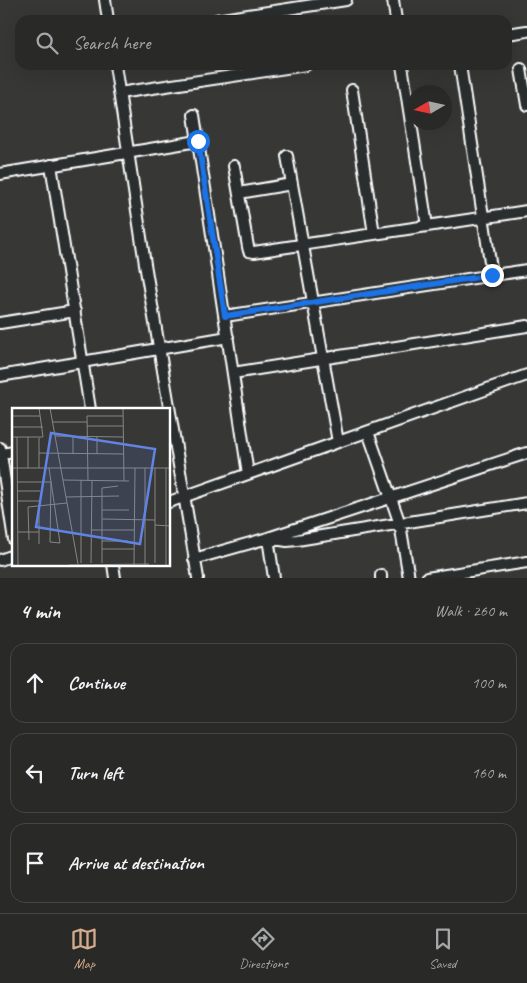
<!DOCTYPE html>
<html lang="en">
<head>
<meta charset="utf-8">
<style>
  body { margin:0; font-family:Caveat,sans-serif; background:#313130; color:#f1f3f6 }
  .compass { position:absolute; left:407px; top:85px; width:45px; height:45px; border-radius:50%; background:#292928; box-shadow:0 5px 20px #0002; rotate:261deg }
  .stop { position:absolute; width:15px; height:15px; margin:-11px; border:4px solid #1a73e8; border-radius:50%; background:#fff }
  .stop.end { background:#1a73e8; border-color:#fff; box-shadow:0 1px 5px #0008 }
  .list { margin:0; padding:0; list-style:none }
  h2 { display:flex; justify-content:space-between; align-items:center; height:65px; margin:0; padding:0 20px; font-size:21px }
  h2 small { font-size:16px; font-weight:400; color:#a5a6a8 }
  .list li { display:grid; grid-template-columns:32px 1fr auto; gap:15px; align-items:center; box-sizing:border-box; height:80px; margin:0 10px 10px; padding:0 10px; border:1px solid #454545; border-radius:15px }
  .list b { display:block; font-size:19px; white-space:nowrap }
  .list em { font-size:16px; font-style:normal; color:#a5a6a8 }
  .icon { flex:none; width:28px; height:28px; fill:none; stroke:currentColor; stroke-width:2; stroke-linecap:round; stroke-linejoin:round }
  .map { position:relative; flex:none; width:527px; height:578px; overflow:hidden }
  .search { position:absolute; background:#292928; box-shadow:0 5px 20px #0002; left:15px; right:15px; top:15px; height:55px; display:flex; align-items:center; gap:12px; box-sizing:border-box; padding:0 18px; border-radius:15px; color:#a5a6a8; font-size:19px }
  .sheet { height:335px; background:#292928 }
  nav { display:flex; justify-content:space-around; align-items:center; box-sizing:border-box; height:70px; border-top:1px solid #454545; background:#292928; font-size:14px; color:#a5a6a8 }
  nav a { display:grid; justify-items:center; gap:2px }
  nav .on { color:#d6ab8b }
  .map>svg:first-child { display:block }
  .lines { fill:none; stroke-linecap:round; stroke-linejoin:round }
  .street-casing { stroke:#fff; stroke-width:14 }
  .street { stroke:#2a2d2e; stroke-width:10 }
  .route { stroke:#1a73e8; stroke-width:6 }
  .inset-road { fill:none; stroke:#878786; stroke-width:1 }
  .view { fill:#6183e4; fill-opacity:0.15; stroke:#6183e4; stroke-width:2.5 }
  .inset-edge { fill:none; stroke:#fff; stroke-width:2.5 }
</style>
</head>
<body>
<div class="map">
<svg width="527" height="578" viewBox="0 0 527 578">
  <rect width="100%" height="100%" fill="#373735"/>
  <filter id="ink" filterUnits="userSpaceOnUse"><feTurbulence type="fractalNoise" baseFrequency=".02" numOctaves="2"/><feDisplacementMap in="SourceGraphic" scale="10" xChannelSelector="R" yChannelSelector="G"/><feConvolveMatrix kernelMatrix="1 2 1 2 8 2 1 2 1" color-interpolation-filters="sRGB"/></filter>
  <g filter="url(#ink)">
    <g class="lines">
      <!-- street casing -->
      <g class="street-casing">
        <path id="street" d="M105,0L108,20
          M393,0L396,20
          M216,20L346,0
          M507,34L527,31
          M115,65L145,264L198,578
          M402,65L427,226
          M460,65L492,275
          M521,69L527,105
          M352,90L374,234
          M119,93L306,65
          M194,115L248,474
          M287,156L338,442
          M51,165L90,409
          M234,166L248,247L249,251L254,252L527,211
          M0,174L198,141
          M239,193L292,184
          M225,316L527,270
          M0,323L75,311
          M233,373L527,326
          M0,376L228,337
          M368,432L400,524L409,578
          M0,448L14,540
          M1,454L14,452
          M169,502L527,375
          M194,559L268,538L527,453
          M0,560L14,555
          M113,564L115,578
          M381,575V578
          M274,578L268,538L287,541L297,540L527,503
          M427,578L527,562"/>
      </g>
      <!-- street -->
      <use href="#street" class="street"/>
    </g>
  </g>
  <g class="lines" filter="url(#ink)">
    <!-- route -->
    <path class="route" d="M198,141L225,316L492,275"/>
  </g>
  <!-- overview -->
  <g transform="translate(12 408)">
    <rect width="158" height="158" fill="#373735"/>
    <path class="inset-road" d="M38,0L66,156M111,0L112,73M0,8H28M40,14H75M75,18H111M0,19H31M43,28L111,29M61,28V46M0,29H31L27,0M5,29L6,157M16,29V60M85,29V46M27,45L112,46M0,60H158M27,60V30M143,60V155M51,72L117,73M69,72V155M76,73L75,8H111M5,74H39L38,134L48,135L37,60M5,83H28M54,89L107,88M5,93H29M90,102H117M90,111L143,112M143,117L158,118M79,122H122M6,124H27M17,132L16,99L55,95M90,133H116M27,136V98M90,141H122M79,155L80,73M90,155V80L106,78M57,157L137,156M122,157L123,60M133,157V60M154,157V60"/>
    <path class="view" d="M39,25L143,41L128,136L24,119Z"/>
    <rect width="158" height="158" class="inset-edge"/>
  </g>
</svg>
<svg class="compass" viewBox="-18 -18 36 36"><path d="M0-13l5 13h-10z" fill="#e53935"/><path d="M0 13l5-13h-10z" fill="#a5a6a8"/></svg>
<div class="stop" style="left:198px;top:141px"></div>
<div class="stop end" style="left:492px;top:275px"></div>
<div class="search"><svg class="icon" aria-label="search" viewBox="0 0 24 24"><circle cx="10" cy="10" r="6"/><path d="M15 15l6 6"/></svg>Search here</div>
</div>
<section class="sheet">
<h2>4 min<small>Walk · 260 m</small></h2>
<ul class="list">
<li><svg class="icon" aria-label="ahead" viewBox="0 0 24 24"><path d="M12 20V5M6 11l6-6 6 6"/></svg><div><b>Continue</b></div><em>100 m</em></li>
<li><svg class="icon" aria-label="left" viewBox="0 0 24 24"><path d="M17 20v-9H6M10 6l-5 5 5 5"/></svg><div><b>Turn left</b></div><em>160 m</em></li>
<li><svg class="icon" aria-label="arrive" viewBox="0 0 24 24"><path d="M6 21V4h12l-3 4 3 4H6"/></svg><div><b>Arrive at destination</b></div></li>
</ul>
</section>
<nav>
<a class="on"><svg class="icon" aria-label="map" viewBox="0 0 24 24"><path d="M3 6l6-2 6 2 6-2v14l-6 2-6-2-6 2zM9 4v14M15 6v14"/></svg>Map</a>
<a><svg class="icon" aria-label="directions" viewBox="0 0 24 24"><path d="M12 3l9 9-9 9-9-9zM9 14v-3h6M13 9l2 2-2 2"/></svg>Directions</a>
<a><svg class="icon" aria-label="saved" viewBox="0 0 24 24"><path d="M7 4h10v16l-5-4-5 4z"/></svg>Saved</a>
</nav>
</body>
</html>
